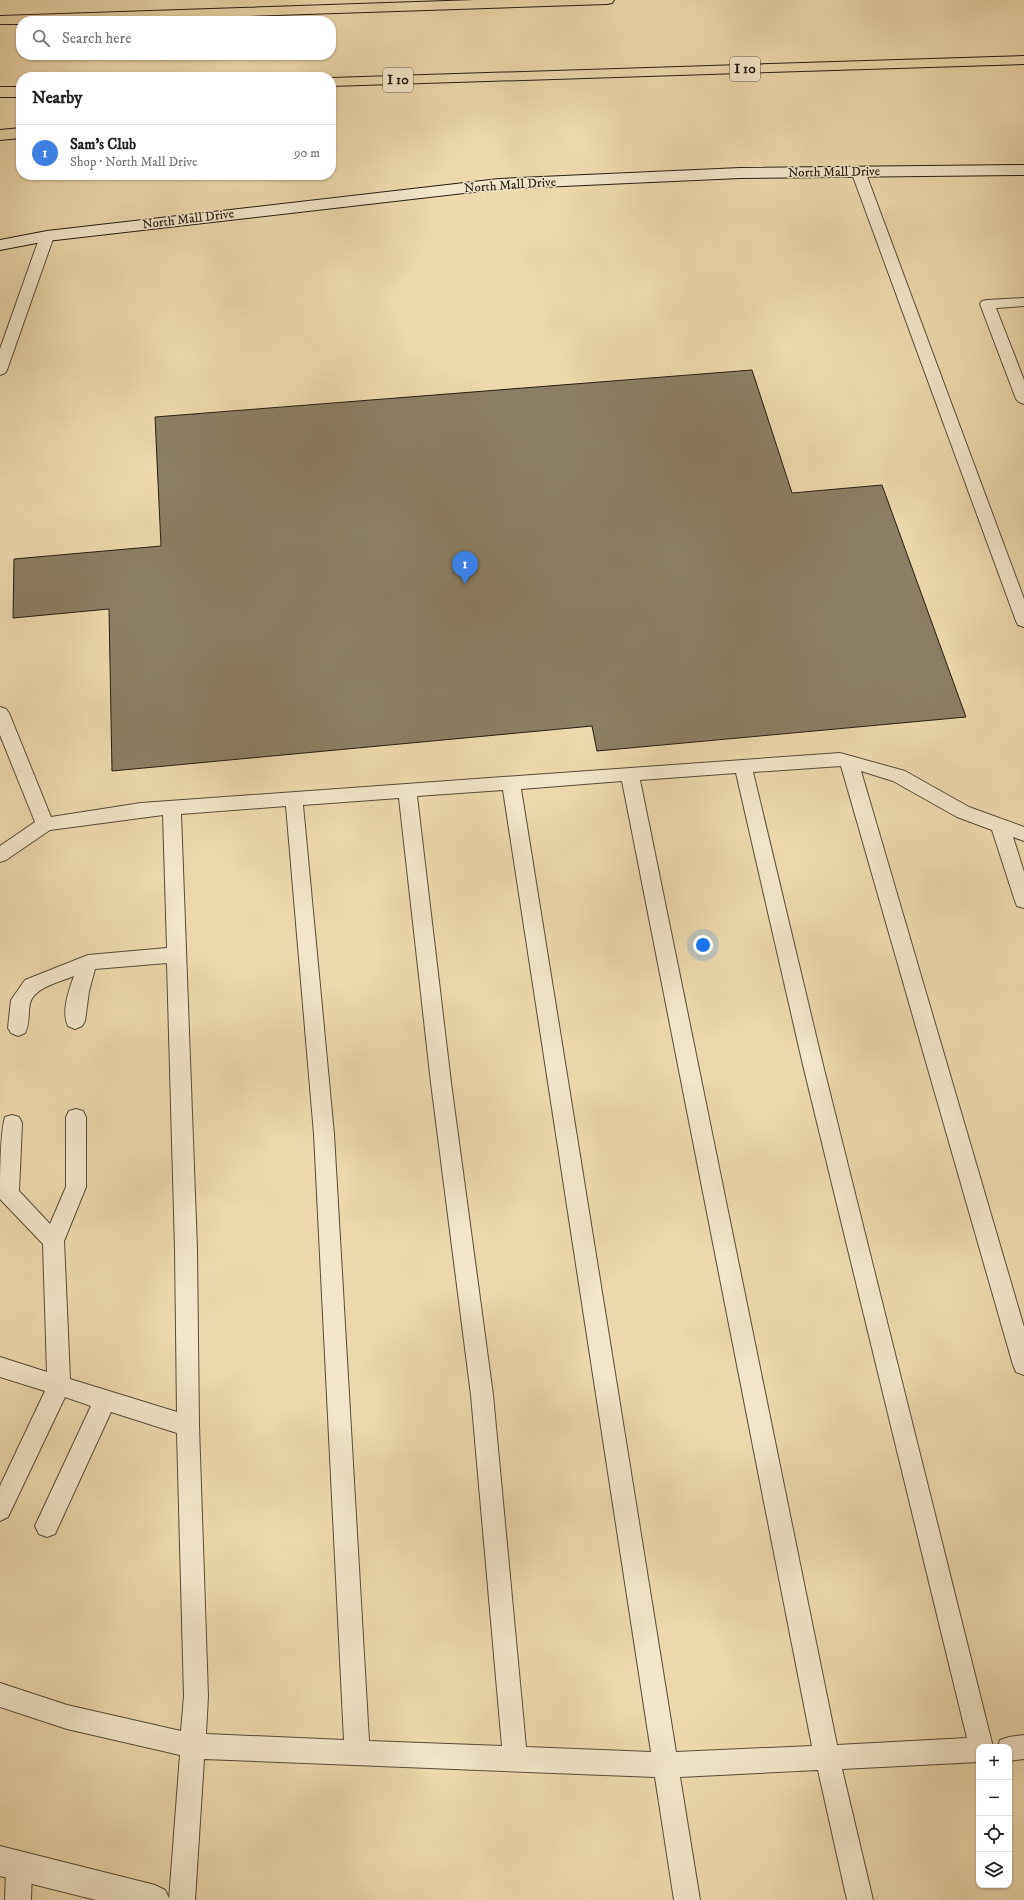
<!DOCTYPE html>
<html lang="en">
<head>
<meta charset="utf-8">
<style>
  body { margin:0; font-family:"IM FELL DW Pica",serif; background:#f2f2f2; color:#222 }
  .controls { position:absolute; right:12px; bottom:12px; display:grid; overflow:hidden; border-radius:8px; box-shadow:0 1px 3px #0004 }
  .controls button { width:36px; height:36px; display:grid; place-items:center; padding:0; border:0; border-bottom:1px solid #e0e0e0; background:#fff; color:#222; font:20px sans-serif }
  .you { position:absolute; left:703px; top:945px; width:14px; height:14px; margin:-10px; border:3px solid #fff; border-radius:50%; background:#1a73e8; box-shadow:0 0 0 6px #1a73e833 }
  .badge { display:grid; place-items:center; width:26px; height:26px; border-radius:50%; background:#d93025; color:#fff; font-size:13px; font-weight:700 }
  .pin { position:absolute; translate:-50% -33px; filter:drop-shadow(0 1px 2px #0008) }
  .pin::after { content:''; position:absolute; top:21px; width:14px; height:12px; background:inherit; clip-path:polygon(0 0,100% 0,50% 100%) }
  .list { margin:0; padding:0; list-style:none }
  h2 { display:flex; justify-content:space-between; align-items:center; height:52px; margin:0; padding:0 16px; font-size:17px }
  h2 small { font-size:13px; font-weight:400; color:#767676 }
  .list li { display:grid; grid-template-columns:26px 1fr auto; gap:12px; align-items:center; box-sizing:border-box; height:56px; padding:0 16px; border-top:1px solid #e0e0e0 }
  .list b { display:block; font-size:15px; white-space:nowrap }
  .list p { margin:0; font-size:13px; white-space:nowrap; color:#767676 }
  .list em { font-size:13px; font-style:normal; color:#767676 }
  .icon { flex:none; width:22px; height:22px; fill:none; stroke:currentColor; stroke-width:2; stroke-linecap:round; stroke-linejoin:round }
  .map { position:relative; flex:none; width:1024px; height:1900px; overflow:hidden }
  .search { position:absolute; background:#fff; box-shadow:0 1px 3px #0004; left:16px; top:16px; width:320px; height:44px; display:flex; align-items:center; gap:10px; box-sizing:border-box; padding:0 14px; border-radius:16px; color:#767676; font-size:15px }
  .panel { position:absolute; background:#fff; box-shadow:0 1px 3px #0004; left:16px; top:72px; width:320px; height:108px; border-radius:16px }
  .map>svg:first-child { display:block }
  .building { fill:#8d7f64; stroke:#251e14 }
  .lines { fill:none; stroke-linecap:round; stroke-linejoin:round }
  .lane-casing { stroke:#574d3a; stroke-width:2 }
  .street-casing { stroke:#574d3a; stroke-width:2 }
  .secondary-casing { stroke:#251e14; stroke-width:2 }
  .highway-casing { stroke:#251e14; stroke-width:2 }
  .lane { fill:#f3e6ca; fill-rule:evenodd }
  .street { fill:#f3e6ca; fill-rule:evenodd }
  .secondary { fill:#f3e6ca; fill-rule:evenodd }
  .highway { fill:#edd9ad; fill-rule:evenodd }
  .labels { text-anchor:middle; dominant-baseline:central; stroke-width:3; stroke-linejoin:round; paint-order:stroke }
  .far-street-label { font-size:13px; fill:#251e14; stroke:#f3e6ca }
  .shield { fill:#f3e6ca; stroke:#635a4b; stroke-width:1 }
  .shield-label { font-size:14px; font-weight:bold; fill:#251e14 }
</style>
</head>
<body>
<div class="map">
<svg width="1024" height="1900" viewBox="0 0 1024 1900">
  <rect width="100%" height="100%" fill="#edd9ad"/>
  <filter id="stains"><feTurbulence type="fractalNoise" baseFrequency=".005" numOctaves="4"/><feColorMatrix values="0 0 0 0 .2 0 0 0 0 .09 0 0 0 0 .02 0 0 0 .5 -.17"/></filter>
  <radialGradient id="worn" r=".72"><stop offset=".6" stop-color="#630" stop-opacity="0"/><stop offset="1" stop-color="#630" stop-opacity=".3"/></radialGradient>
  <!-- building -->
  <path class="building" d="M752,370L792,493L882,485L966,717L597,751L592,726L112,771L109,609L13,618L14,559L161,546L155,417Z"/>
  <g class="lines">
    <!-- lane casing -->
    <g class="lane-casing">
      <path id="lane" d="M858,167L863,168L865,171L1024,599V627L1018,625L1016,621L851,171L853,168Z
        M47,232L52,233L54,236L7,370L5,373L0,375V349L40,236L42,233Z
        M1024,298V306L996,308L1024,380V404L1019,402L1016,399L980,304L982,301L987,300Z
        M0,707L6,709L9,713L51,817L141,803L840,753L905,771L969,807L1024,827V841L1013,837L1024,872V908L1017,906L1015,901L992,830L957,817L893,781L861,771L1024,1327V1375L1016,1372L1013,1365L841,766L753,772L823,1065L993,1747H979V1762L842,1769L873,1900H847L818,1770L680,1777L700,1900H674L655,1777L204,1759L195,1900H169L180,1755L67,1729L0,1707V1683L67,1705L181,1731L184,1696L177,1433L111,1412L55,1534L47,1537L39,1534L35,1526L91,1406L65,1397L8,1517L0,1521V1486L45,1391L0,1377V1357L47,1372L43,1244L0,1199C0,1179 0,1134 5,1117L12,1115L19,1117L22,1123L19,1191L50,1224L66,1187V1117L69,1111L76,1109L83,1111L86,1117V1187L64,1241L70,1379L177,1412L175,1249L167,963L95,969L89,991L85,1021L82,1026L75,1029L68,1026C61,1012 69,990 74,976C60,982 35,987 30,1003C28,1013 30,1024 25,1033L18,1036L11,1033L8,1028L11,1000L25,980L88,955L167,948L163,815L50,830L6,860L0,862V846L35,822L0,735ZM736,773L803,1065L967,1738L837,1745L640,780ZM622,781L812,1746L676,1752L521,789ZM503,790L651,1752L526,1747L493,1395L451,1083L417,796ZM399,798L431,1083L471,1395L502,1746L369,1741L334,1134L303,805ZM286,806L314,1134L344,1740L206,1734L208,1696L199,1426L197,1249L181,814Z
        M1024,1735V1759L1009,1761V1747H998L1000,1740L1009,1737Z
        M19,1853L28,1857L32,1866L31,1900H5L6,1866L10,1857Z"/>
    </g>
    <!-- street casing -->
    <g class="street-casing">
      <path id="street" d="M0,1846L155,1885L165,1890L170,1900H96L0,1876Z"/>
    </g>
    <!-- secondary casing -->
    <g class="secondary-casing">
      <path id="secondary" d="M1024,165V175L740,178L499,189L47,241L0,250V240L47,231L499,179L740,168Z"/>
    </g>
    <!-- highway casing -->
    <g class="highway-casing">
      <path id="highway" d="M476,0H614L612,3L607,4L101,21H21V24H0V16Z
        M1024,56V64L331,86V78Z
        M0,87H21V97H0Z
        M21,128V138L0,140V130Z"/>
    </g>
    <!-- lane -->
    <use href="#lane" class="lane"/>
    <!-- street -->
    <use href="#street" class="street"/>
    <!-- secondary -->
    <use href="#secondary" class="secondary"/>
    <!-- highway -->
    <use href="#highway" class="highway"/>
  </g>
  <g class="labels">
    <!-- far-street labels -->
    <g class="far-street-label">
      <text transform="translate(834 172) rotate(-1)">North Mall Drive</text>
      <text transform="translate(510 185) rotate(-4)">North Mall Drive</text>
      <text transform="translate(188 219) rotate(-7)">North Mall Drive</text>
    </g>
    <!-- shield labels -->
    <g class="shield">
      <rect x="730" y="57" width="30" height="24" rx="3"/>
      <rect x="383" y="68" width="30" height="24" rx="3"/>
    </g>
    <g class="shield-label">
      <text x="745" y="69">I 10</text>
      <text x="398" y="80">I 10</text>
    </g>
  </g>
  <rect width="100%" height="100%" filter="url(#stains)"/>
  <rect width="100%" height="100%" fill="url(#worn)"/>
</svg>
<div class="controls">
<button>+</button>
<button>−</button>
<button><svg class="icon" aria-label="locate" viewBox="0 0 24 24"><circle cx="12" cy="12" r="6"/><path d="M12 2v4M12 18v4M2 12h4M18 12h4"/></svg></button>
<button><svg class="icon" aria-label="layers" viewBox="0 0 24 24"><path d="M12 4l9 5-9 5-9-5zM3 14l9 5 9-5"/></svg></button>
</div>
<div class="you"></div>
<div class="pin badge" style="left:465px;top:584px;background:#3f7fe0">1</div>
<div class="search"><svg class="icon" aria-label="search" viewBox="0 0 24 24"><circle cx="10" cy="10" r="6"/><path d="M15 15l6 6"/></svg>Search here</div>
<section class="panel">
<h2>Nearby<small></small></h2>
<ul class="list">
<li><span class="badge" style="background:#3f7fe0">1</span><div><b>Sam's Club</b><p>Shop · North Mall Drive</p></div><em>90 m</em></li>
</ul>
</section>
</div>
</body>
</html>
